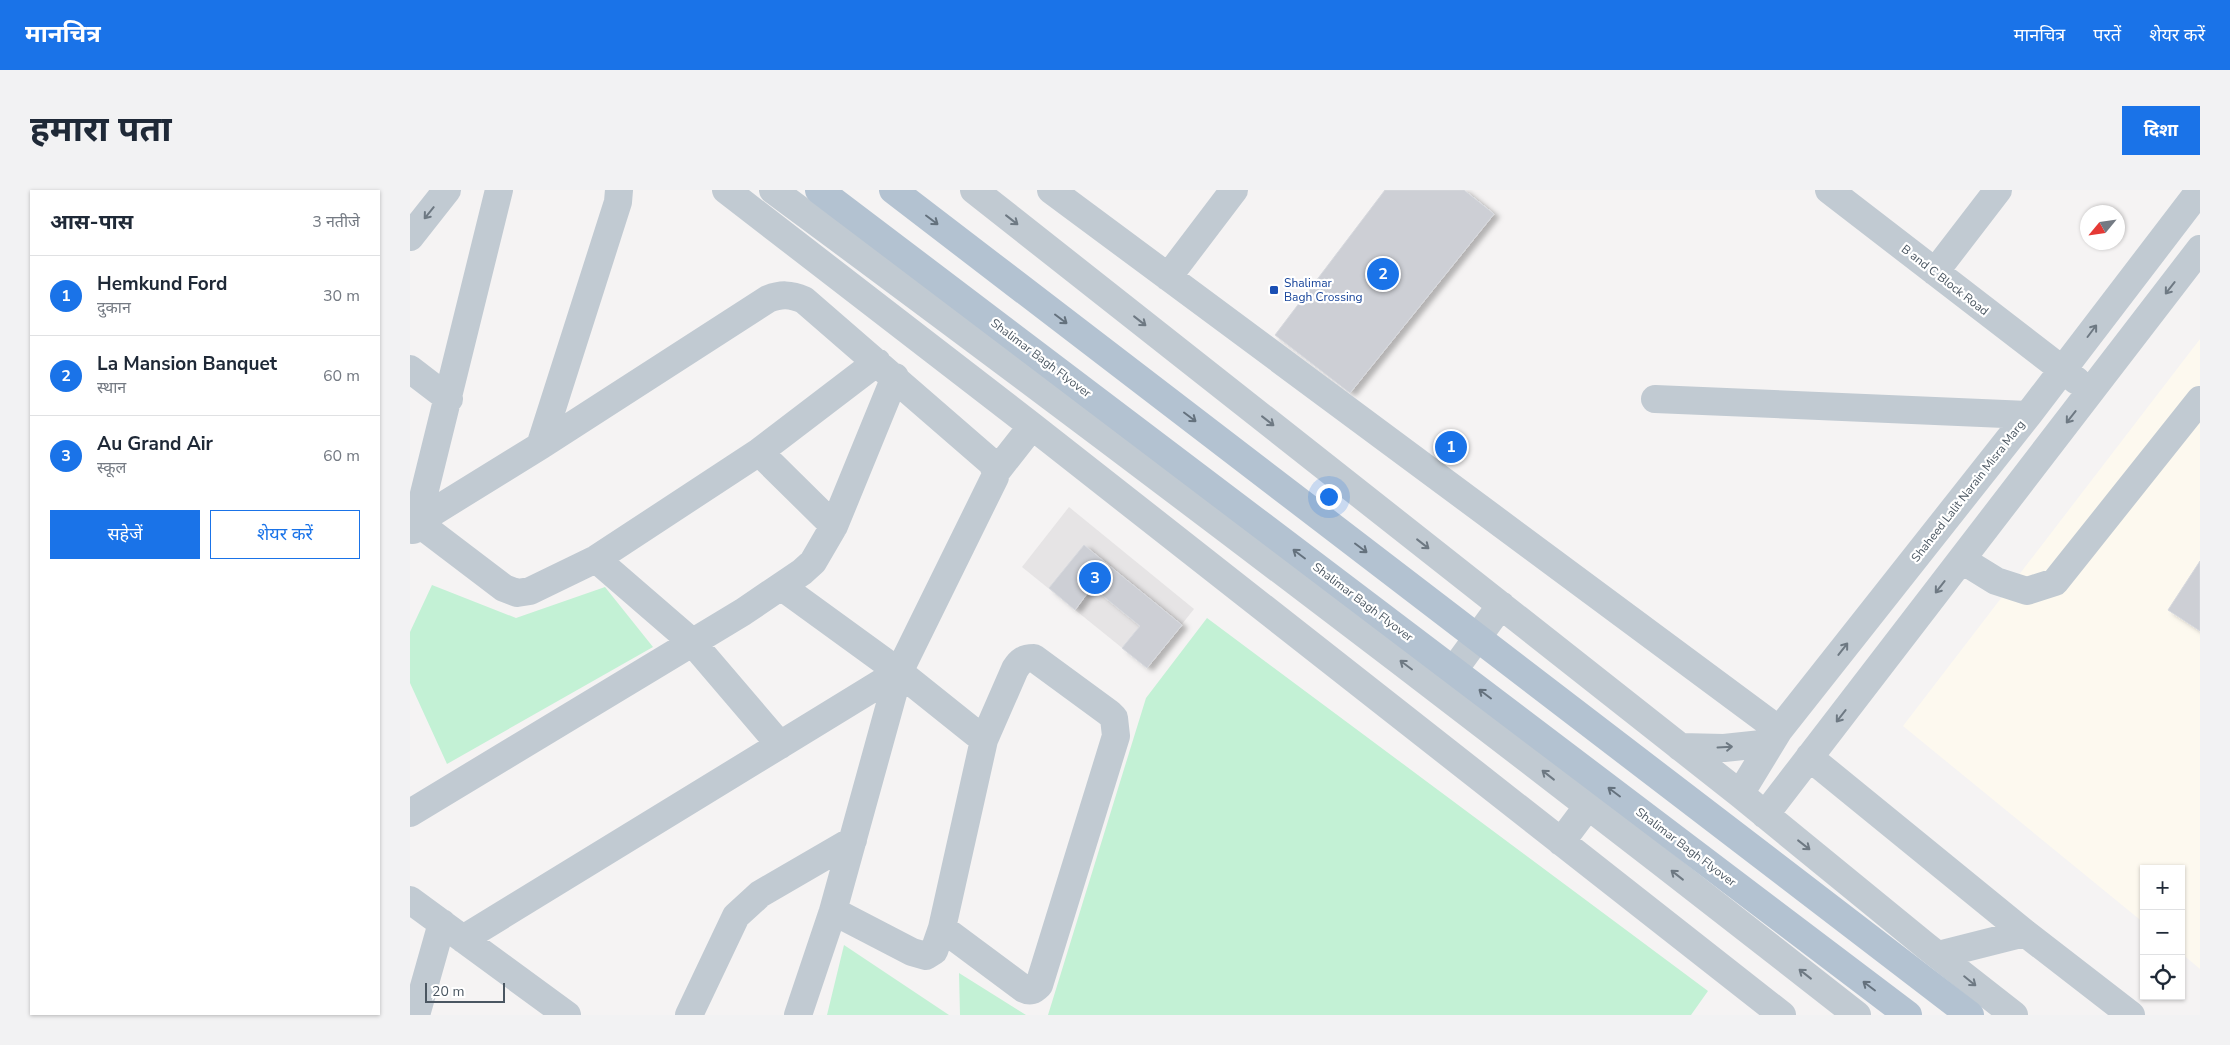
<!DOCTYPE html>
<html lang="hi">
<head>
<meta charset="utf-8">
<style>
  body { margin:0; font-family:"Nunito Sans","Noto Sans Devanagari",sans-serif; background:#f2f2f3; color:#1f2937 }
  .controls { position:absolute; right:15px; bottom:15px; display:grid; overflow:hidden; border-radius:0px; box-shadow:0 1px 4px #0004 }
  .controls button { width:45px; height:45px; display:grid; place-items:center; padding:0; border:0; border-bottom:1px solid #e0e1e3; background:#fff; color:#1f2937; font:25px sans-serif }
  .compass { position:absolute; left:1670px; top:15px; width:45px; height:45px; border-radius:50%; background:#fff; box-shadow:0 1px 4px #0004; rotate:241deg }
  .scale { position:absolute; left:15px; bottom:12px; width:80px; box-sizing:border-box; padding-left:5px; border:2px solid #4a5661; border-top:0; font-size:14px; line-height:18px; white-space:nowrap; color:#4a5661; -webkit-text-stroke:4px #fff; paint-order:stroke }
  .you { position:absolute; left:918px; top:306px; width:18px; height:18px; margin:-12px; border:4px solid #fff; border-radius:50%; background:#1a73e8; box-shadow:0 0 0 8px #1a73e833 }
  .badge { display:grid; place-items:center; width:32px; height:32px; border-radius:50%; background:#1a73e8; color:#fff; font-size:16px; font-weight:700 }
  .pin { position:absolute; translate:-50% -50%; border:2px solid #fff; box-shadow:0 1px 5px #0006 }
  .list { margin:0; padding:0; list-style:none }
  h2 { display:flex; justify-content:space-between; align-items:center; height:65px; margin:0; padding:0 20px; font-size:21px }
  h2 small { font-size:16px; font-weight:400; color:#747a83 }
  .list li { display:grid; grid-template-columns:32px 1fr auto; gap:15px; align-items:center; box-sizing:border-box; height:80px; padding:0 20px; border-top:1px solid #e0e1e3 }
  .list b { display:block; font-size:19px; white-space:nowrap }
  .list p { margin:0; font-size:16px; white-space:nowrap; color:#747a83 }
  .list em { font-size:16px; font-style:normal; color:#747a83 }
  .actions { display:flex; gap:10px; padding:15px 20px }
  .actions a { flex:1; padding:11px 0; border:1px solid #1a73e8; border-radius:0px; text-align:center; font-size:18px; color:#1a73e8 }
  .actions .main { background:#1a73e8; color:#fff }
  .icon { flex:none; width:28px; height:28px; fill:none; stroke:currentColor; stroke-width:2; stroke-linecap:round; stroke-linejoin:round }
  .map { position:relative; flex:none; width:1790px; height:825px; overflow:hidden; border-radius:0px }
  header { display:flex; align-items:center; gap:30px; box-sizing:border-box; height:70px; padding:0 25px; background:#1a73e8; color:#fff }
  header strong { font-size:24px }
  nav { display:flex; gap:28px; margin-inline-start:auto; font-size:18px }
  .intro { display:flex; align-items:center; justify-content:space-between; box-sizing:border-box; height:120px; padding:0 30px }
  h1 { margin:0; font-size:35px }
  .button { padding:12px 22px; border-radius:0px; background:#1a73e8; color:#fff; font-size:18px; font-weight:700 }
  main { display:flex; gap:30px; padding:0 30px }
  aside { flex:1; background:#fff; border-radius:0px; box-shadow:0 1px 4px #0004 }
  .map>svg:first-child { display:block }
  .commercial { fill:#fdf9ef }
  .education { fill:#e6e4e5 }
  .green { fill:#c3f1d5 }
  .building { fill:#cdcfd5; stroke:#d7d9de; filter:url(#shadow) }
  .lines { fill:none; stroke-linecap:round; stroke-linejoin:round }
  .minor { stroke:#c1cad2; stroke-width:28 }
  .major { stroke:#b3c2d1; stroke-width:28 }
  .oneway { stroke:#6e7983 }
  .oneway2 { stroke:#64717d }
  .transit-dot { fill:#1a4fb4; stroke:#fff; stroke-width:2 }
  .labels { text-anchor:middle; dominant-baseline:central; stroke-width:4.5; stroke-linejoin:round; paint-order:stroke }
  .street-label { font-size:12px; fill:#4a5661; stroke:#fff }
  .transit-label { font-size:12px; fill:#164399; stroke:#fff; text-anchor:start }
</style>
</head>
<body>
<header>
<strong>मानचित्र</strong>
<nav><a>मानचित्र</a><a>परतें</a><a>शेयर करें</a></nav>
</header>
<div class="intro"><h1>हमारा पता</h1><a class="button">दिशा</a></div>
<main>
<aside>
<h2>आस-पास<small>3 नतीजे</small></h2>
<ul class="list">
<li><span class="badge">1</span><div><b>Hemkund Ford</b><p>दुकान</p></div><em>30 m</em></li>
<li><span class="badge">2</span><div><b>La Mansion Banquet</b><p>स्थान</p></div><em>60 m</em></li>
<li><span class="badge">3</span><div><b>Au Grand Air</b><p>स्कूल</p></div><em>60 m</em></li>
</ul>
<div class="actions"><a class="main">सहेजें</a><a>शेयर करें</a></div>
</aside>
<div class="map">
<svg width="1790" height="825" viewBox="0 0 1790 825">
  <defs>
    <filter id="shadow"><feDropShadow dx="5.5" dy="3" stdDeviation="2.5" flood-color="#0004"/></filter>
  </defs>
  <rect width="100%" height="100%" fill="#f5f3f3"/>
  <!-- commercial -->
  <path class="commercial" d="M1790,149V779L1771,763V679H1734V733L1493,536Z"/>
  <!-- education -->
  <path class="education" d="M659,317L784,419L737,478L612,377Z"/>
  <!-- green -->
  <path class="green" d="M22,395L106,428L195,397L243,457L37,574L0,493V442Z
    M797,428L1298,801L1281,825H638L736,508Z
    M434,755L539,825H417Z
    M549,783L616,825H550Z"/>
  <!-- building -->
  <path class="building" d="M975,0H1054L1084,24L940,203L865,145Z
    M674,355L772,435L737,478L712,458L730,436L682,397L665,420L639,398Z
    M1790,371V441L1758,420Z"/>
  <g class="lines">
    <!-- minor -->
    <path class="minor" d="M316,0L622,236L1372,825
      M363,0C728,270 1090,545 1447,825
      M564,0L1330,604L1516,756L1604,825
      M641,0L1369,540
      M1419,0L1667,191
      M0,47L37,0
      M1525,82L1588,0
      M758,87L824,0
      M0,179L39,209
      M1245,209L1618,225
      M130,256L208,12L209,0
      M349,262L424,336
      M586,282L622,236
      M3,340L7,332L89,0
      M186,369L282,452L370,555
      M1552,370L1586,391L1617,401L1645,392L1790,210
      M372,397L489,482L574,550
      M1030,499L1091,415
      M1270,557L1314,558L1361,553
      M1399,567L1615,743L1721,825
      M1330,604L1369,540L1618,225L1790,0
      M0,623L333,422L392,382L403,372L424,336L485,187
      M1355,625L1790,59
      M1151,652L1178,616
      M0,710L157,825
      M423,721L502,762L516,766L524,761L532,738L574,550L605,479C610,471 614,468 624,468L699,523L704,528L706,546L629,795C623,801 620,802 614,799L532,738
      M53,749L489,482
      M1528,765L1615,743
      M6,825L32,733
      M279,825L326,726L350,704L443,650
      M388,825L423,721L489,482L585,287L586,282L582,273L394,110C380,104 371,104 358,109L130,256L7,332L94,398L107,403L120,401L186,369L349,262L467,172"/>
    <!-- major -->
    <path class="major" d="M409,0L1498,825
      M483,0L1560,825"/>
  </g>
  <!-- one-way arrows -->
  <defs><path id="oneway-shaft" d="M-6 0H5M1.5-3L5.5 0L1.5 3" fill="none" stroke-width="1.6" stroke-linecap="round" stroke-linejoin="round" transform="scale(1.25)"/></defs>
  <g class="oneway">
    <use href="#oneway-shaft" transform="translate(19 23) rotate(129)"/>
    <use href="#oneway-shaft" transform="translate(602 30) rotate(38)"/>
    <use href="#oneway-shaft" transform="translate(1760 98) rotate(128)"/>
    <use href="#oneway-shaft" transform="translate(730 131) rotate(38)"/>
    <use href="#oneway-shaft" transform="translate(1682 141) rotate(-53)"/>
    <use href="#oneway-shaft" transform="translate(1661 227) rotate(128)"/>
    <use href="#oneway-shaft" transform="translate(858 231) rotate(38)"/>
    <use href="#oneway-shaft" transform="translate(1013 354) rotate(38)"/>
    <use href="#oneway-shaft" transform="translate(1530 397) rotate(128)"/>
    <use href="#oneway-shaft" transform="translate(1433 459) rotate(-52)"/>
    <use href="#oneway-shaft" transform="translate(996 475) rotate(-143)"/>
    <use href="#oneway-shaft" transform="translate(1431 526) rotate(128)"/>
    <use href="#oneway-shaft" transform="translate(1315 557) rotate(-3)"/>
    <use href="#oneway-shaft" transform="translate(1138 585) rotate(-142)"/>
    <use href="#oneway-shaft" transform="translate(1394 655) rotate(38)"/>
    <use href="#oneway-shaft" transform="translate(1267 685) rotate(-142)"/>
    <use href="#oneway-shaft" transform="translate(1395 784) rotate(-142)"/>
    <use href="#oneway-shaft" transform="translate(1560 791) rotate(39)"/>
  </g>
  <g class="oneway2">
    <use href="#oneway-shaft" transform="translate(522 30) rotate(37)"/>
    <use href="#oneway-shaft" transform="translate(651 129) rotate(37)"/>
    <use href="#oneway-shaft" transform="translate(780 227) rotate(37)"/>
    <use href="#oneway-shaft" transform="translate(951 358) rotate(37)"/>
    <use href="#oneway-shaft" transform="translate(889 364) rotate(-143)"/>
    <use href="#oneway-shaft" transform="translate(1075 504) rotate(-143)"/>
    <use href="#oneway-shaft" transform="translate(1204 602) rotate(-143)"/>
    <use href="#oneway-shaft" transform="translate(1459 796) rotate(-143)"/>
  </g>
  <!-- markers -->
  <rect class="transit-dot" x="859" y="95" width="10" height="10" rx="2.5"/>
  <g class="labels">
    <!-- street labels -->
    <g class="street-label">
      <text transform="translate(1535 90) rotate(38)">B and C Block Road</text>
      <text transform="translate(631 168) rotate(37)">Shalimar Bagh Flyover</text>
      <text transform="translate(1558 301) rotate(-52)">Shaheed Lalit Narain Misra Marg</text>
      <text transform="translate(953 412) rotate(37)">Shalimar Bagh Flyover</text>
      <text transform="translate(1276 657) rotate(37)">Shalimar Bagh Flyover</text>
    </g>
    <!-- transit labels -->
    <g class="transit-label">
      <text x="874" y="93">Shalimar<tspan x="874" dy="14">Bagh Crossing</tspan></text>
    </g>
  </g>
</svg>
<div class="controls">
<button>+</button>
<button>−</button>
<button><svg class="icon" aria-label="locate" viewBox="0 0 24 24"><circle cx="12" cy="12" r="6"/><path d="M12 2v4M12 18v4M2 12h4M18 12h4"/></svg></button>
</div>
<svg class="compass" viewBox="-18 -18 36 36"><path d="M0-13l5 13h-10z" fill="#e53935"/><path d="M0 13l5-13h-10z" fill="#747a83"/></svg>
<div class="scale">20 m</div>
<div class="you"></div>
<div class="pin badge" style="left:1041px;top:257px">1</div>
<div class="pin badge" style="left:973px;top:84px">2</div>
<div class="pin badge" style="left:685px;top:388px">3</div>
</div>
</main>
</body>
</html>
